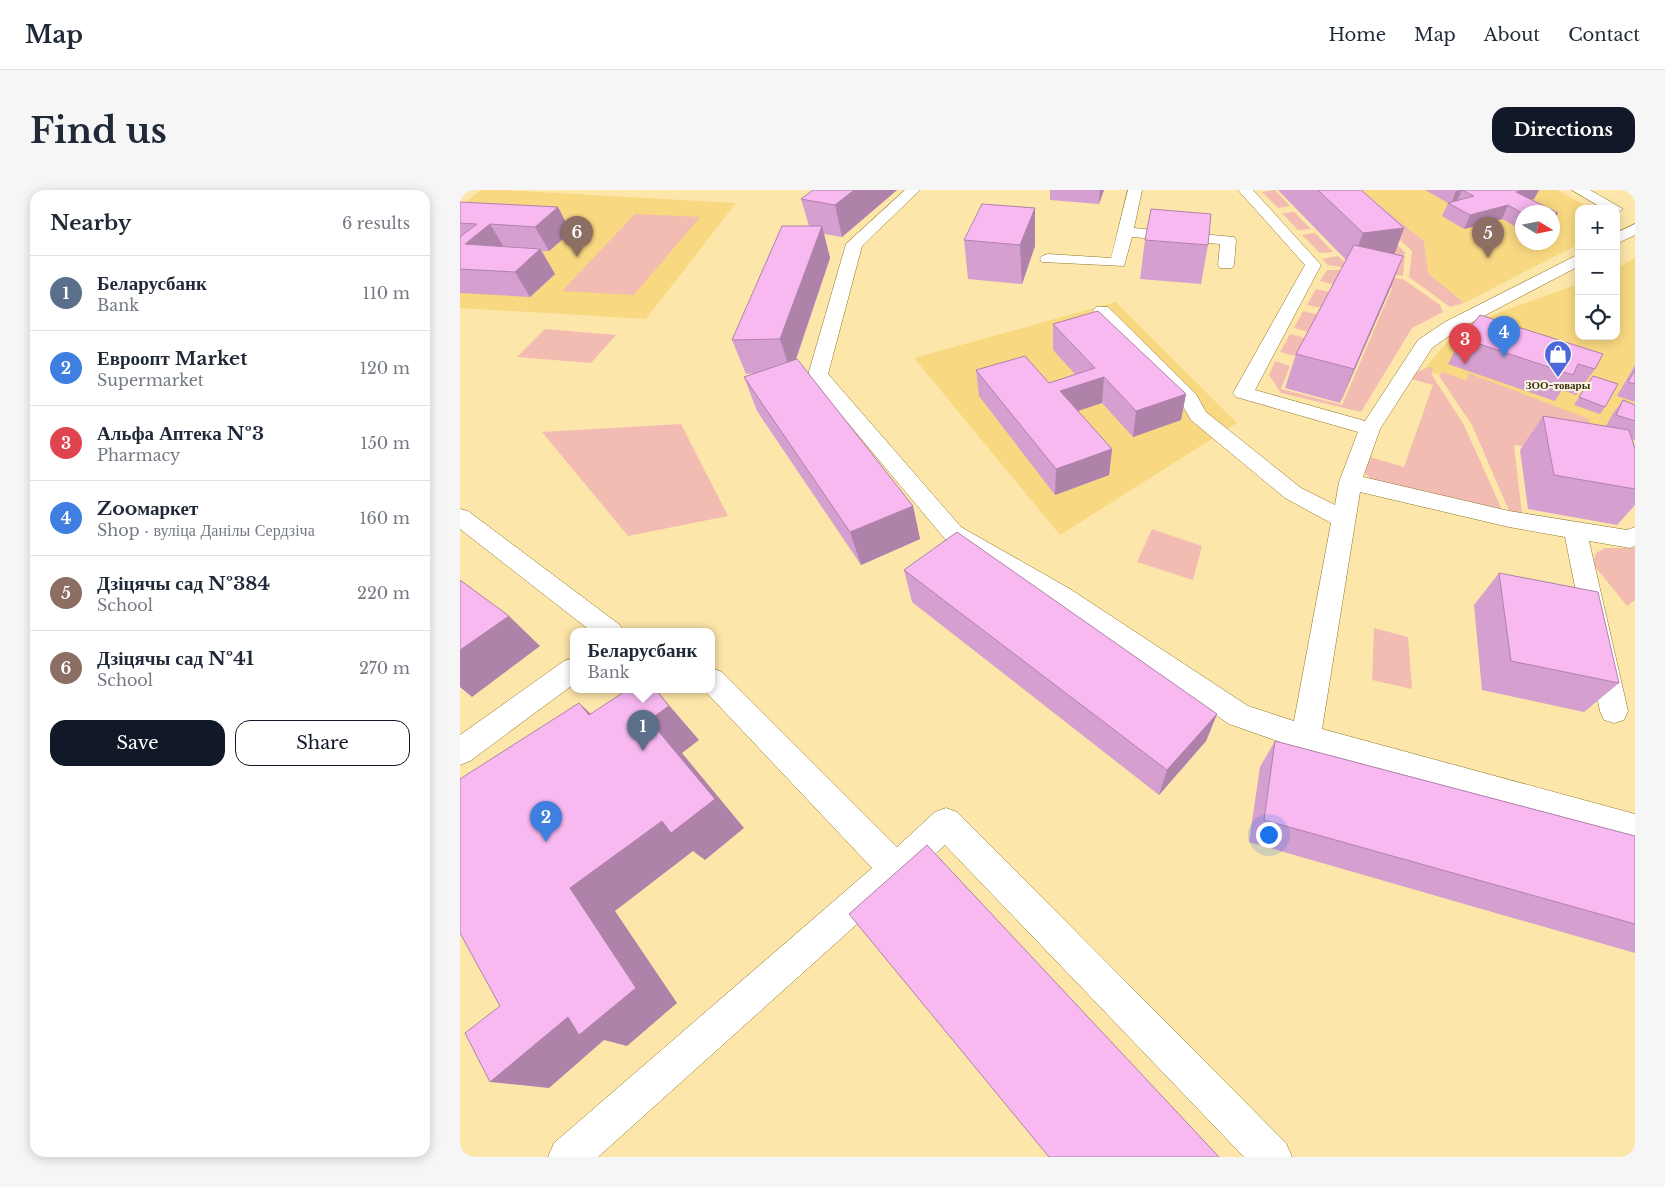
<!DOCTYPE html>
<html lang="en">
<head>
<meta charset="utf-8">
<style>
  body { margin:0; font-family:"Libre Baskerville",serif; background:#f6f6f7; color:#1f2937 }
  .controls { position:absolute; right:15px; top:15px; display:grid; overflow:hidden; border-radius:10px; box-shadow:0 2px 12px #0003 }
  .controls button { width:45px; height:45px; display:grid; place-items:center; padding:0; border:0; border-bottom:1px solid #e0e1e3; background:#fff; color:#1f2937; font:25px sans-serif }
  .compass { position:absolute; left:1055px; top:15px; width:45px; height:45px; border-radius:50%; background:#fff; box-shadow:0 2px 12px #0003; rotate:100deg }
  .you { position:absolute; left:808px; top:644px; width:18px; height:18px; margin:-12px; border:4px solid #fff; border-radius:50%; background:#1a73e8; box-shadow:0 0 0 8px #1a73e833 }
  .badge { display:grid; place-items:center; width:32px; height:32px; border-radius:50%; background:#111827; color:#fff; font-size:16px; font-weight:700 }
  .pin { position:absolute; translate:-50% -41px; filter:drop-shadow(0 1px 2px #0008) }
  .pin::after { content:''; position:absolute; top:26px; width:18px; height:15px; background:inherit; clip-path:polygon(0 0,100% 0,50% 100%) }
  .popup { position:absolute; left:110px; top:438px; width:145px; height:65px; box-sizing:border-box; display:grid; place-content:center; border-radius:10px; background:#fff; filter:drop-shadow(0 1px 4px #0005); font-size:16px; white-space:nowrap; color:#747a83 }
  .popup b { font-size:19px; color:#1f2937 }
  .popup::after { content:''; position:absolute; left:50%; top:100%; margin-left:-10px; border:10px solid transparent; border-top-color:#fff }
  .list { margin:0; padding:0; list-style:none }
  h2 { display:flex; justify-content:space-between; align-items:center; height:65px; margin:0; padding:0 20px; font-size:21px }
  h2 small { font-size:16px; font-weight:400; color:#747a83 }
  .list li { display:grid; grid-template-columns:32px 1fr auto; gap:15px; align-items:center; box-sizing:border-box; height:75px; padding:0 20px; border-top:1px solid #e0e1e3 }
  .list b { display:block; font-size:19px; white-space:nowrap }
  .list p { margin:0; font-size:16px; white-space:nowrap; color:#747a83 }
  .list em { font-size:16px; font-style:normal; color:#747a83 }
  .actions { display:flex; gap:10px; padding:15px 20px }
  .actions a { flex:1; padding:11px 0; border:1px solid #111827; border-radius:15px; text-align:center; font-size:18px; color:#111827 }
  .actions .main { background:#111827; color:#fff }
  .icon { flex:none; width:28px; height:28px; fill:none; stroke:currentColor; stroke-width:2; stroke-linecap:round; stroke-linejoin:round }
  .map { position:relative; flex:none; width:1175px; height:967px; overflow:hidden; border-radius:15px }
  header { display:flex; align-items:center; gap:30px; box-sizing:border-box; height:70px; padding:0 25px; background:#fff; border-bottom:1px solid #e0e1e3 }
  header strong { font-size:24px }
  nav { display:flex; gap:28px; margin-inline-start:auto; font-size:18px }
  .intro { display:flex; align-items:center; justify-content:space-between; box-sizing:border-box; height:120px; padding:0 30px }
  h1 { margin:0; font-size:35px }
  .button { padding:12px 22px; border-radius:15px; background:#111827; color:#fff; font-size:18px; font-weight:700 }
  main { display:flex; gap:30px; padding:0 30px }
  aside { flex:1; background:#fff; border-radius:15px; box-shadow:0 2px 12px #0003 }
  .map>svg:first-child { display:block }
  .built { fill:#f8d881; fill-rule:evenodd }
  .green { fill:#f3bcb2 }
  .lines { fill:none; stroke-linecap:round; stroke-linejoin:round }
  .minor-casing { stroke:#907525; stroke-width:1 }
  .minor { fill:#fff; fill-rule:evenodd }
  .wall { fill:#d59fcf }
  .shaded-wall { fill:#ae82a9 }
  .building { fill:#f8b9f1; stroke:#ae82a9 }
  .labels { text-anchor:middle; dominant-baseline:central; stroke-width:4; stroke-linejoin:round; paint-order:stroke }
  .far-poi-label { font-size:11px; font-weight:bold; fill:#3e3312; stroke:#faf5e6 }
</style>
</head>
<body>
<header>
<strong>Map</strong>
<nav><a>Home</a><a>Map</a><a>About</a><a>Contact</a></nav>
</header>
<div class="intro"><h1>Find us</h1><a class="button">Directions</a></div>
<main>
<aside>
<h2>Nearby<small>6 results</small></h2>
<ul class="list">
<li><span class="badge" style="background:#5c6f8a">1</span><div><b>Беларусбанк</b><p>Bank</p></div><em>110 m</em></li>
<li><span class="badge" style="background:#3f7fe0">2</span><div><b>Евроопт Market</b><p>Supermarket</p></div><em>120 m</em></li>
<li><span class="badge" style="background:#e0444e">3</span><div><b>Альфа Аптека №3</b><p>Pharmacy</p></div><em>150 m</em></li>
<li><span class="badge" style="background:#3f7fe0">4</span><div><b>Zooмаркет</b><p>Shop · вуліца Данілы Сердзіча</p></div><em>160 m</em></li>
<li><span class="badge" style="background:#8d6e63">5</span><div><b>Дзіцячы сад №384</b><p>School</p></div><em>220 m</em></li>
<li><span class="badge" style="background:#8d6e63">6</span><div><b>Дзіцячы сад №41</b><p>School</p></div><em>270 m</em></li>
</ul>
<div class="actions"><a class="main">Save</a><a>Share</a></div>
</aside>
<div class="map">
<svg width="1175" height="967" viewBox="0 0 1175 967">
  <rect width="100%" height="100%" fill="#fde6a9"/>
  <!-- built -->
  <path class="built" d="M21,0H43L276,13L186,129L0,118V16Z
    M901,0H1097L1132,19H1119V54L1004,113L968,83L964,51ZM1062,22H1092V52H1062Z
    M1175,68V257L964,179L1001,136L1119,94V146H1156V79Z
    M656,112L777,233L600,345L454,168Z"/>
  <!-- green -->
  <path class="green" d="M815,0L830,16L818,18L802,2Z
    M879,0L945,62L943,86L868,75L862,69L878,66L890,77Z
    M886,0H901L964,51L968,83L1004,113L990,117L949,87L952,61Z
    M834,22L851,39L838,40L822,23Z
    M175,24L240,27L174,105L102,101Z
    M855,43L873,62L860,63L842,45Z
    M867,80H885L943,89L980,115L983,122L952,138L901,222L821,203L809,185L815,171L830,176L821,199L882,215L932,98L881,86L876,95L860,91Z
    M856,99L871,102L862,118L847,115Z
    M843,121L859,125L849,142L834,138Z
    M85,139L156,145L131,173L57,167Z
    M830,144L845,148L835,166L820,162Z
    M970,177L973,178L972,185L1004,235L1043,322L912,290L902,280L906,266L944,277L973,195L951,189L956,182Z
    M982,182L1007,191L1008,183L1129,229L1130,238L1175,254V275L1054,255L1062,325L1050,323L1012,235L979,186Z
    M221,234L268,326L168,346L82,242Z
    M692,339L742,356L733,390L677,372Z
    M1145,358H1175V410L1167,416L1133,374L1136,363Z
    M914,438L948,447L952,499L912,490Z"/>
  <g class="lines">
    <!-- minor casing -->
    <g class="minor-casing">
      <path id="minor" d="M445,0H460L402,56L368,184L501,337L610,399L788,516L834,531L871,333L825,308L731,230L720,211L633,121L636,117H648L736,204L746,222L841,298L875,315L879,292L898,242L776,207L773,203L845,75L778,0H793L861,75L795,200L905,231L958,150L985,132L1119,64V76L997,140L972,158L920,239L903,287L1049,321L1167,340L1175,337V356L1170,358L1129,351L1168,521L1164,530L1154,533L1144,530L1140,521L1105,347L1049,337L900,302L862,539L1175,624V654L846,561L769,534L592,413L485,349L348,185L386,54Z
        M668,0H682L674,38L774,47L776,50L774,75L772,78H760L758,75L760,54L672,47L664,76L582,72L580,69L582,66L588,64L651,68Z
        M1112,0H1130L1163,19L1156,23V19H1144Z
        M1175,34V45L1156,54V43Z
        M0,319L8,321L160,435L164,442H132L0,339Z
        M114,468V494L10,571L0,575V545L104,471Z
        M252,478L262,482L437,657L475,622L486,618L497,622L826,953L832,967H784L485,655L138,967H88L94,953L412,678L244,500H252Z"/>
    </g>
    <!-- minor -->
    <use href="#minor" class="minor"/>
  </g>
  <!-- wall -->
  <path class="wall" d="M437,0L382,47L364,44L370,68L336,170L453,316L460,349L401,375L297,221L284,187L294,183L286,184L272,150L349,36L341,9Z
    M590,0H644L639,14L590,10Z
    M818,0H901L944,38L934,64L943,66L930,99L880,213L825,198L836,164L886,70Z
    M965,0H1079L1074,9H1071L1098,23L1092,33V22H1062V40L1042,29L1004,39L982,26L988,13Z
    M0,12L111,42L89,61H82L95,84L70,107L0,103Z
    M575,18V56L562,94L508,89L504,50Z
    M685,50L748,55L741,94L680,89Z
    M1020,125L1135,179L1116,205L1102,200L1095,211L988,174L1001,148Z
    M593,134L726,204L721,230L673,247L642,213L618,221L652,259L649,285L595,305L519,206L516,180L589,193L615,184L593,160Z
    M1175,175V212L1157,206Z
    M1133,186L1145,217L1140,224L1114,215Z
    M1163,210L1175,215V250L1172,249L1175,259V315L1157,335L1068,319L1060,260L1083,226L1146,236L1152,225Z
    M444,380L757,524L746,551L699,605L452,412Z
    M1039,383L1159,493L1124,522L1022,500L1014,415Z
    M815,551L1175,646V763L789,652L800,577Z"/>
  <!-- shaded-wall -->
  <path class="shaded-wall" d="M394,0H437L382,47L375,15Z
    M640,0H644L639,14Z
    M1002,0L996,13L991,14L996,1Z
    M1063,0H1079L1074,9L1050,15L1056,2Z
    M1048,15L1042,29L1004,39L1010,25Z
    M98,17L111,42L89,61L75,37Z
    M575,18V56L562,94L560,55Z
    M1098,23L1092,33V25Z
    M30,34L45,59L5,54Z
    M362,36L370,68L331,183L320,149Z
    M944,38L932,71L891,76L903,43Z
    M80,59L95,84L70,107L55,82Z
    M943,66L930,99L880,213L894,179Z
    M644,187L642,213L599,227L600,201Z
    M726,204L721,230L673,247L676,221Z
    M652,259L649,285L595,305L596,279Z
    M453,316L460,349L401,375L390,342Z
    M49,426L80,456L12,507L0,497V460Z
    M196,500L239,550L222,563L284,638L245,670L233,661L155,721L217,813L167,856L144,850L89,898L30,892L110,698Z
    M119,513L157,548L129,525Z
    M757,524L746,551L699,605L707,580Z"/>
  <!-- building -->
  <path class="building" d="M353,0H394L375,15L341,9Z
    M858,0H901L944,38L903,43Z
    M1002,0H1063L1056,2L1098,23L1092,25V22L1062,23L1048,15L1010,25L988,13L1014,6Z
    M0,12L98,17L75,37L30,34L5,54L80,59L55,82L0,79V47L17,34L0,33Z
    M522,14L575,18L560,55L504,50Z
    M691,19L751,24L748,55L685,50Z
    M322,36H362L320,149L272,150Z
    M894,55L943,66L894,179L836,164Z
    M638,121L726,204L676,221L644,187L600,201L652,259L596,279L516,180L565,166L589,193L635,178L593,134Z
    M1020,125L1143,164L1135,179L1118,174L1113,185L1001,148Z
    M337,169L453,316L390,342L284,187Z
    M1175,180V194L1168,192Z
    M1133,186L1158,194L1145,217L1119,207Z
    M1163,210L1175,215V231L1156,225Z
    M1083,226L1169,240L1175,259V299L1094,285Z
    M497,342L757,524L707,580L444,380Z
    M1039,383L1138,402L1159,493L1051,471Z
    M0,390L49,426L0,460Z
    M167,500H196L209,516L189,530L255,609L211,643L202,631L110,698L176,798L119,845L108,827L30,892L5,843L40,816L0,743V589L119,513L129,525Z
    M815,551L1175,646V734L804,630Z
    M467,655L759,967H589L389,724Z"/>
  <!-- icons -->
  <defs>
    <g id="shop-pin" transform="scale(1.4375)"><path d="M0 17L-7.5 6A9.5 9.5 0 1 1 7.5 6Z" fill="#4d68dc" stroke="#faf5e6"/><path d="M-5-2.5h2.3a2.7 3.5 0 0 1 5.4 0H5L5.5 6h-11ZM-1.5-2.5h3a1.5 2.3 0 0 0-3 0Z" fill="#fff"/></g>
  </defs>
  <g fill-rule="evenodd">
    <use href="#shop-pin" x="1098" y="164"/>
  </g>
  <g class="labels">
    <!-- far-poi labels -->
    <g class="far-poi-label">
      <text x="1098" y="195">ЗОО-товары</text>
    </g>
  </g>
</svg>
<div class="controls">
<button>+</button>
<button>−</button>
<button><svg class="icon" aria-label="locate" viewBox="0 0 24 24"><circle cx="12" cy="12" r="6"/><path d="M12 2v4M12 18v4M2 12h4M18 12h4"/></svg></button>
</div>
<svg class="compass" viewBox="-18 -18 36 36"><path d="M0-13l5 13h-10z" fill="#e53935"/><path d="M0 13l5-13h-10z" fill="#747a83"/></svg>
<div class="you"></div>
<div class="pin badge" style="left:183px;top:561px;background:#5c6f8a">1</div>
<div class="popup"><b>Беларусбанк</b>Bank</div>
<div class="pin badge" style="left:86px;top:652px;background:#3f7fe0">2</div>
<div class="pin badge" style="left:1005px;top:174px;background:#e0444e">3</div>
<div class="pin badge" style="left:1044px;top:167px;background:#3f7fe0">4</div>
<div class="pin badge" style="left:1028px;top:68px;background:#8d6e63">5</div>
<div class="pin badge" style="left:117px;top:67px;background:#8d6e63">6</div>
</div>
</main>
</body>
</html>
